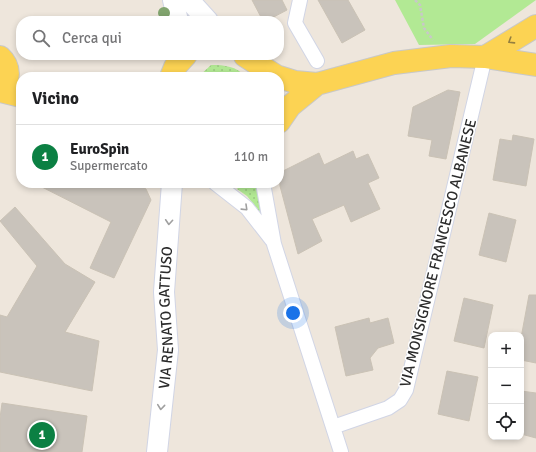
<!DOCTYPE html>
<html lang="it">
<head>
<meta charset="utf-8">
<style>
  body { margin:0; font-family:Signika,sans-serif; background:#f6f6f6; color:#202124 }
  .controls { position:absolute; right:12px; bottom:12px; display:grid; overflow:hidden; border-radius:8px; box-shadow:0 2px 6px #0003 }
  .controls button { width:36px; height:36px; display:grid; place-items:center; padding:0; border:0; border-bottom:1px solid #e0e0e0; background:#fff; color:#202124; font:20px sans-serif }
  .you { position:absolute; left:293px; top:313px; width:14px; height:14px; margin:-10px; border:3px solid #fff; border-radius:50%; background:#1a73e8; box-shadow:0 0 0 6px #1a73e833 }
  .badge { display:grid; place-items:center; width:26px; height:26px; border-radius:50%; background:#0b8043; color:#fff; font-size:13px; font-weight:700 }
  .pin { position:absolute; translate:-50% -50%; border:2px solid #fff; box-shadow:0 1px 4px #0006 }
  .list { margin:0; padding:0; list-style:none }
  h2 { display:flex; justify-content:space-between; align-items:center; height:52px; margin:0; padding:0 16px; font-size:17px }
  h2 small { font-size:13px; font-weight:400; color:#757577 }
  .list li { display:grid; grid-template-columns:26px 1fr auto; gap:12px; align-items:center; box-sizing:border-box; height:64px; padding:0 16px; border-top:1px solid #e0e0e0 }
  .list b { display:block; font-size:15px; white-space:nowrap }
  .list p { margin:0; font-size:13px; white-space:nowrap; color:#757577 }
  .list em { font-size:13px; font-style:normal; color:#757577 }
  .icon { flex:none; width:22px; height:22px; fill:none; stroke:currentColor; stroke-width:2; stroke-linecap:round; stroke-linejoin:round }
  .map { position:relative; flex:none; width:536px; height:452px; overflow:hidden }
  .search { position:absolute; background:#fff; box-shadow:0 2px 6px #0003; left:16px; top:16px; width:268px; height:44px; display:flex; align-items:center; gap:10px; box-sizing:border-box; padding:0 14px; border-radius:16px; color:#757577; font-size:15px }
  .panel { position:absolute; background:#fff; box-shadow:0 2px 6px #0003; left:16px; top:72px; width:268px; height:116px; border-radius:16px }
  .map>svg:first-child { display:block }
  .grass { fill:url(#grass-dots) }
  .park { fill:#b2e994 }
  .building { fill:#c9c3bb; stroke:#cac2b5 }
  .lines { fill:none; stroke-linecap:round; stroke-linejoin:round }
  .minor-casing { stroke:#d1d5e5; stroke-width:16 }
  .secondary-casing { stroke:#d1d5e5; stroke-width:22 }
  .primary-casing { stroke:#c8c8c8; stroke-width:24 }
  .path { stroke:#c8c8c8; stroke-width:2.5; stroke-dasharray:3 2; stroke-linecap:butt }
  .minor { stroke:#fff; stroke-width:14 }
  .secondary { stroke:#fff; stroke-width:20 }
  .primary { stroke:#fcd353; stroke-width:22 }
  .tree { fill:#81a46e }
  .oneway { stroke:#947f3f }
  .oneway2 { stroke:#a0a0a0 }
  .labels { text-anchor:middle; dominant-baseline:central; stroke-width:3; stroke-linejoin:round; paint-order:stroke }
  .street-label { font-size:15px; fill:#2b2b2b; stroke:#fff }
</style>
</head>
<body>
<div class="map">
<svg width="536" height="452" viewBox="0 0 536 452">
  <defs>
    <pattern id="grass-dots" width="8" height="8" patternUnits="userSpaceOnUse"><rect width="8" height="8" fill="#b2e994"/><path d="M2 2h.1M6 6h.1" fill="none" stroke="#99c880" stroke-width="1.8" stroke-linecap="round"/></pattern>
  </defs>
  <rect width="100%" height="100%" fill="#eee6dc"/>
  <!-- grass -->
  <path class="grass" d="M211,65C225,65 236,66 246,77H198Z
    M255,183L261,210L259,211L247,196L237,189L238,188Z"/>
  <!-- park -->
  <path class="park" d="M395,0H536L475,44L419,45Z"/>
  <!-- building -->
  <path class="building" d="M252,0H282L287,10L266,21H263Z
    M318,0H348L365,30L342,43Z
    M448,90L460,92L446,159L429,156L432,140L408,136L413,107Z
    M513,135L534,139L526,186L493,180L500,139L512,141Z
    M353,151L356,159L368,154L379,178L368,183L380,209L351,222L344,205L312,219L322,241L298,254L280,186L279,173L319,153L324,165Z
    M34,183H134L146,189L151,200L114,278L90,268L111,222Z
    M15,207L65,264L95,282L65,332L99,341L92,391L0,372V315L7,317L37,266L0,221Z
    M489,213L516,220L506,262L479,255Z
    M529,295H536V363L521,360V338Z
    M464,298L493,305L484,348L454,341Z
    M369,318L370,323L388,318L394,343L378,348L370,358L373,370L346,376L335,327Z
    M447,371L478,377L469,421L438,414Z
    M521,391L536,393V438L521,434Z
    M2,403L87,416L82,452H0V418Z"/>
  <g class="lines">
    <!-- minor casing -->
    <g class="minor-casing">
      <path id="minor" d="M300,0L295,23L317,61
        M215,183L247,208L272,240
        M263,183L274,244L341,452
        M333,427L388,408L400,400L406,390L485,57"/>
    </g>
    <!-- secondary casing -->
    <g class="secondary-casing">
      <g id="secondary">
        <path d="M173,0L178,21"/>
        <path d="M189,0L208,21"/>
        <path id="s1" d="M157,452L168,350L164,292L172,183"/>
      </g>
    </g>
    <!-- primary casing -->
    <g class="primary-casing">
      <path id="primary" d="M245,56L278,77
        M0,57C10,66 11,81 0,90
        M485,57L536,26
        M171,77L175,67L186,55
        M279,77L295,82L317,84L394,63L451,56L485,57L536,65
        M0,91L21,96
        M279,122L290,106L317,84"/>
    </g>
    <!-- path -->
    <path class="path" d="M415,0L420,5L424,28L433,40"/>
    <!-- minor -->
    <use href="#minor" class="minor"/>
    <!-- secondary -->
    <use href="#secondary" class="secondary"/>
    <!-- primary -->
    <use href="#primary" class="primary"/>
  </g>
  <!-- trees -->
  <circle class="tree" cx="164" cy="13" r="6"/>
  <!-- one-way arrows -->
  <defs><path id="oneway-chevron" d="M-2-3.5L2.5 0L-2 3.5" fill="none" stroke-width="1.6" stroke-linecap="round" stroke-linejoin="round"/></defs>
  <use class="oneway" href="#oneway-chevron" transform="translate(511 41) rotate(148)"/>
  <g class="oneway2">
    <use href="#oneway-chevron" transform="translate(245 208) rotate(44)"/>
    <use href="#oneway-chevron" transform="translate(169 222) rotate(94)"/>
    <use href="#oneway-chevron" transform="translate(161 407) rotate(96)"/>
  </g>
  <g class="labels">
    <!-- street labels -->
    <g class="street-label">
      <text transform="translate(438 253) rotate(-76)">VIA MONSIGNORE FRANCESCO ALBANESE</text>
      <text stroke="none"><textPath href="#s1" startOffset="135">VIA RENATO GATTUSO</textPath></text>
    </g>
  </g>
</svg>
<div class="controls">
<button>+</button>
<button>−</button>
<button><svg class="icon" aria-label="locate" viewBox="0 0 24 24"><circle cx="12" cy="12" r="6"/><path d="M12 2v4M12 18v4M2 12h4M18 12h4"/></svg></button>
</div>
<div class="you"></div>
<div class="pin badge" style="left:42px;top:435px">1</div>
<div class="search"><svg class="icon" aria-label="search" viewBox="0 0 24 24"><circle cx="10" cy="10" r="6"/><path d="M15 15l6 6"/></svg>Cerca qui</div>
<section class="panel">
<h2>Vicino<small></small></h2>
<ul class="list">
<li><span class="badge">1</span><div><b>EuroSpin</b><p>Supermercato</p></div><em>110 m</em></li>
</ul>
</section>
</div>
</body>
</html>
